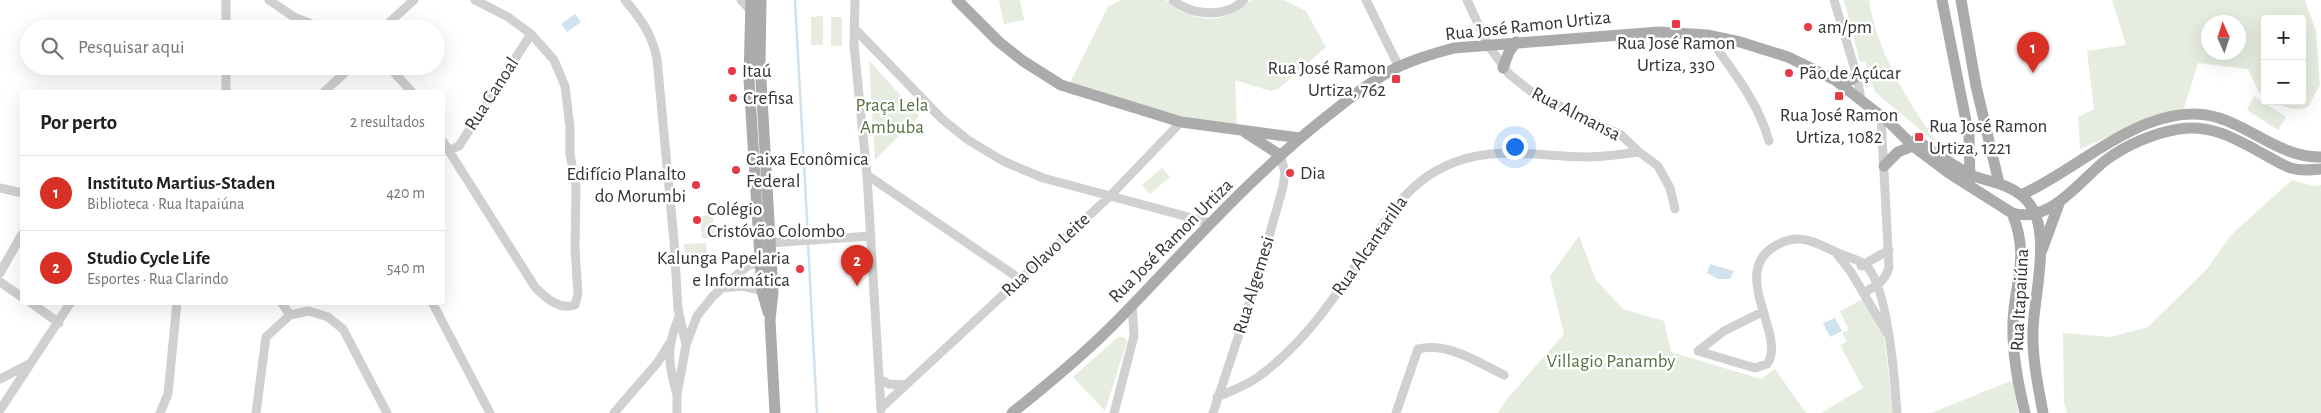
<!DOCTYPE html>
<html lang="pt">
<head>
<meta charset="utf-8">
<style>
  body { margin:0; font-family:"Alegreya Sans",sans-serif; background:#f2f2f2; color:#202124 }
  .controls { position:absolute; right:15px; top:15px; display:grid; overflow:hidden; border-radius:5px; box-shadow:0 5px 20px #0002 }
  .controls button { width:45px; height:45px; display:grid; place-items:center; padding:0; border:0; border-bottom:1px solid #e0e0e0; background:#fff; color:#202124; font:25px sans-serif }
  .compass { position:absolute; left:2201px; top:15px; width:45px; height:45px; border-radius:50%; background:#fff; box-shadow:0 5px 20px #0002; rotate:357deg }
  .you { position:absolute; left:1514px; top:146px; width:18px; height:18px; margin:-12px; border:4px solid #fff; border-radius:50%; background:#1a73e8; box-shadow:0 0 0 8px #1a73e833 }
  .badge { display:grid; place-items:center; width:32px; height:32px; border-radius:50%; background:#d93025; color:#fff; font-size:16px; font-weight:700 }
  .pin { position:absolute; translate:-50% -41px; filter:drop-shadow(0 1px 2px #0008) }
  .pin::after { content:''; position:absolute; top:26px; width:18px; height:15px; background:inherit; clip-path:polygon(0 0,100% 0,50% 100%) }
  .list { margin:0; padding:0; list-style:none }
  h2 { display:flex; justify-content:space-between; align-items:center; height:65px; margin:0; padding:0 20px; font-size:21px }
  h2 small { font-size:16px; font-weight:400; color:#757577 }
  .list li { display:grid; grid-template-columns:32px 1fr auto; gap:15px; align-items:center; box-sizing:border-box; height:75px; padding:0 20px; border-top:1px solid #e0e0e0 }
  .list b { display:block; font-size:19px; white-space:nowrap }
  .list p { margin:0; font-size:16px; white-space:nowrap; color:#757577 }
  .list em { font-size:16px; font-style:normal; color:#757577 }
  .icon { flex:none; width:28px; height:28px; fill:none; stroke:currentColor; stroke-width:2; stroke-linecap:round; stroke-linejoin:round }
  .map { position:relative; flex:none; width:2321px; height:413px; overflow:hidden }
  .search { position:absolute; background:#fff; box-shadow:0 5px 20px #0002; left:20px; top:20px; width:425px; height:55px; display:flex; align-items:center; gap:12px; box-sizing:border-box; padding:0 18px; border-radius:28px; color:#757577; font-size:19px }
  .panel { position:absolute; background:#fff; box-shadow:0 5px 20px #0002; left:20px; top:90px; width:425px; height:215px; border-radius:5px }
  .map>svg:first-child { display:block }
  .green { fill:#e6ecdf; fill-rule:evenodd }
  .water { fill:#cfe2ee }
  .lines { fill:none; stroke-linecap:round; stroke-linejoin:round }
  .stream { stroke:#cfe2ee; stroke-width:2.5 }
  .minor { stroke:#d0d0d0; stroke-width:9 }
  .major { stroke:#ababab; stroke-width:11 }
  .poi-dot { fill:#e63946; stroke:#fff; stroke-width:2 }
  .labels { text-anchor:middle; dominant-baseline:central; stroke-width:5; stroke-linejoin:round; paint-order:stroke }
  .street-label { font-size:19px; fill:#333; stroke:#fff }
  .poi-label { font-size:19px; fill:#333; stroke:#fff; text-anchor:start }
  .park-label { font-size:19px; fill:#56703f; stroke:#fff }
</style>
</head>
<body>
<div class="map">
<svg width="2321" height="413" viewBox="0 0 2321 413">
  <rect width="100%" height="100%" fill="#fff"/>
  <!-- green -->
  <path class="green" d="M999,0H1020L1024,20L1004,24Z
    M1121,0C1135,0 1152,0 1165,0C1170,1 1175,8 1180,11C1208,24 1230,20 1252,0H1284L1306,11L1326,47L1278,89L1270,91L1235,80L1237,128L1191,120L1069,85L1108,7Z
    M1844,0H1869C1876,50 1911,109 1942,148L1875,92L1865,62H1860Z
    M2112,0H2305L2316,32L2320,85L2308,107C2294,112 2287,108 2275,101H2302V19H2265V96L2259,92L2248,69L2198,63L2183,111L2165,112L2080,149L2078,117L2094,109L2087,51L2126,45ZM2208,22H2238V52H2208Z
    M823,16V45H811V17Z
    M831,17H842V46H831Z
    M869,60L919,116L875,160Z
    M2254,96L2286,117L2278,130L2247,110Z
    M1162,168L1170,177L1150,194L1142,185Z
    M2292,180L2313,186L2321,185V413H2067L2064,402L2063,333L2110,337L2148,327L2207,269L2231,235Z
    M713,215L715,238H702L700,216Z
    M1579,236L1596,280L1623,309L1664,321L1671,352L1761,379L1775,369L1806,413H1498L1506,400L1564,334L1550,276Z
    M706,243L707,254L685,255L684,244Z
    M1863,299L1884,335L1893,413H1821L1863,388L1840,345L1847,342L1842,333L1849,330L1840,311Z
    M1118,337H1123L1127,341L1105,411L1073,377Z
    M2013,380L2018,413H1931Z"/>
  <!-- water -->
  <path class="water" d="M575,14L581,22L567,32L561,24Z
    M1710,264L1734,271L1730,279H1718L1707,273Z
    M1835,318L1842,331L1830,337L1823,323Z"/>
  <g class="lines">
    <!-- stream -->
    <path class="stream" d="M795,0L808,238
      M808,244L817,413"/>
    <!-- minor -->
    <path class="minor" d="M226,0V29
      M269,0L294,17L324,29
      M625,0C641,19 652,34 657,59L674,241L678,309L686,345L677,395V413
      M741,0L753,13
      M855,0L854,45L867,175L881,410
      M1173,0C1192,16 1226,18 1244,0
      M1366,0L1399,67
      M1467,0L1488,45L1509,74L1533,93L1621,135L1639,152L1658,166L1670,188L1675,209
      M1834,0L1857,76L1861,100
      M854,28L942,119L968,140L1003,161L1043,178L1211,223
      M382,29L414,0
      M1707,35C1731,69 1758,101 1769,141
      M388,66L412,92
      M226,92V66
      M324,92L352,66
      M442,140L535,287C546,298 558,310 575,305L578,294L575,249L576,187L570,154V127L565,86L554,60L531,34L508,17L475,0
      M450,150L459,146L531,34
      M867,175L1020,279
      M0,188L22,193
      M769,243L871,236
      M1836,253L1851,272L1887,333
      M1861,266L1889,250
      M0,273L22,234
      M0,282L22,297
      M722,288L742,286L768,292
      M1863,293C1876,286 1885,282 1889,267L1881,116
      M30,302L59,323
      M281,302L290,315
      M432,302L490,413
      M686,345L697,316L713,296L746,267L752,264L766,265
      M1698,351L1755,368L1767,364C1789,334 1720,264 1786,241C1806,234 1825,248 1843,255C1850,258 1859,260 1864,264C1888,281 1895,383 1897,413
      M1698,351L1724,331L1762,312
      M0,379L31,363
      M879,379L889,384L906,385
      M676,392C668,361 666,347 679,317
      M1217,397C1231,391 1246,386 1258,377C1297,349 1327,309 1353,270C1384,225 1403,180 1458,161C1500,146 1543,157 1586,157C1604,157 1621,154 1639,152
      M881,408L1109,197L1181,122
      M0,410L71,302
      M160,413L168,394L177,302
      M256,413L266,337L290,315L309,311L328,317L343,329L387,413
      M614,413L658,362L669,344
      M1114,413L1134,336L1132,304
      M1213,413L1255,286L1283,187L1285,172L1280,155
      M1396,413L1418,349C1449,342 1477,362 1504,375"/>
    <!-- major -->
    <path class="major" d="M751,0L749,79L762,291L768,312
      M761,0L760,63L773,292L770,320L775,413
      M957,0L999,42L1023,61L1061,85L1181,122L1300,138
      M1942,0L1969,136L1970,180
      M1961,0L1976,86L1999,183
      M1503,68L1509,52L1516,42
      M1838,82L1851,80L1857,76
      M1246,133L1280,155
      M1916,140C1932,150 1956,168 1971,175C1988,182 2006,183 2021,195C2056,222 2034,291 2033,330C2032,358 2038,386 2043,413
      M1884,166L1898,152L1913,146
      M2021,195C2079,170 2150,96 2219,118C2254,129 2283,158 2321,157
      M2012,213C2030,257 2015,279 2013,322C2012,353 2018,383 2025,413
      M2042,250L2060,201
      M1012,413C1047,385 1081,357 1112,326C1182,255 1247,179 1326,117C1349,99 1373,79 1400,66C1418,58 1435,53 1454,48L1659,32L1707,35L1740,42L1788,57L1835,80L1890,123L1913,146L1949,173L2012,213C2051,224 2079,181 2106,160C2126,145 2154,133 2179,129C2213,124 2238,140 2267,156C2275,160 2282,165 2291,168C2301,171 2311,170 2321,169"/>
  </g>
  <!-- markers -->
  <g class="poi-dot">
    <rect x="1671" y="19" width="10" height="10" rx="2.5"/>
    <circle cx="1808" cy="27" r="5"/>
    <circle cx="732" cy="71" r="5"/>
    <circle cx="1789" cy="73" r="5"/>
    <rect x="1391" y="74" width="10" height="10" rx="2.5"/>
    <rect x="1834" y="91" width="10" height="10" rx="2.5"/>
    <circle cx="733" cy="98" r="5"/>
    <rect x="1914" y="132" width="10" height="10" rx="2.5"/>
    <circle cx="736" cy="170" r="5"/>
    <circle cx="1290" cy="173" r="5"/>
    <circle cx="696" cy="185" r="5"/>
    <circle cx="697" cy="220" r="5"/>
    <circle cx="800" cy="269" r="5"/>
  </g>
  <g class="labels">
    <!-- street labels -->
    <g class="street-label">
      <text transform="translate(1528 26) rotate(-6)">Rua José Ramon Urtiza</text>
      <text transform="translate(492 94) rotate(-57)">Rua Canoal</text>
      <text transform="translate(1576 114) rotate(27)">Rua Almansa</text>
      <text transform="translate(1171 241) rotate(-45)">Rua José Ramon Urtiza</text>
      <text transform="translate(1370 246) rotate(-55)">Rua Alcantarilla</text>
      <text transform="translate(1046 255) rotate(-43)">Rua Olavo Leite</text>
      <text transform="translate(1254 285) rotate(-73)">Rua Algemesi</text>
      <text transform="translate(2020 300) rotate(-87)">Rua Itapaiúna</text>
    </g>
    <!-- poi labels -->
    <g class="poi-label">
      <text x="1818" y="27">am/pm</text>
      <text x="1676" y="43" text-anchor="middle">Rua José Ramon<tspan x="1676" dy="22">Urtiza, 330</tspan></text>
      <text x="1386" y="68" text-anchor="end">Rua José Ramon<tspan x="1386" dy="22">Urtiza, 762</tspan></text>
      <text x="742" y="71">Itaú</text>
      <text x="1799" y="73">Pão de Açúcar</text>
      <text x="743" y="98">Crefisa</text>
      <text x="1839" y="115" text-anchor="middle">Rua José Ramon<tspan x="1839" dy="22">Urtiza, 1082</tspan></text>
      <text x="1929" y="126">Rua José Ramon<tspan x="1929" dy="22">Urtiza, 1221</tspan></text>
      <text x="746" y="159">Caixa Econômica<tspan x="746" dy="22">Federal</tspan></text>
      <text x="1300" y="173">Dia</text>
      <text x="686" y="174" text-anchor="end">Edifício Planalto<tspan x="686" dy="22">do Morumbi</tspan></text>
      <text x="707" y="209">Colégio<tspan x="707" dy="22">Cristóvão Colombo</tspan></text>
      <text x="790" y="258" text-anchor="end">Kalunga Papelaria<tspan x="790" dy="22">e Informática</tspan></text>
    </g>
    <!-- park labels -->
    <g class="park-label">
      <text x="892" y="105">Praça Lela<tspan x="892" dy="22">Ambuba</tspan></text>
      <text x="1611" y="361">Villagio Panamby</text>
    </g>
  </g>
</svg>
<div class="controls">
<button>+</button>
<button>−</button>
</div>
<svg class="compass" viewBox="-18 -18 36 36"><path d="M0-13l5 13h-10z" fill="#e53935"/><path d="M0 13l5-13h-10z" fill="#757577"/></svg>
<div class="you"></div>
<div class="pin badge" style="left:2033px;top:73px">1</div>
<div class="pin badge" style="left:857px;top:286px">2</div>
<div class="search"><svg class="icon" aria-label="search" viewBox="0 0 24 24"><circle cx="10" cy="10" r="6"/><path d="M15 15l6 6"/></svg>Pesquisar aqui</div>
<section class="panel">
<h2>Por perto<small>2 resultados</small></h2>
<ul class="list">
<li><span class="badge">1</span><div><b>Instituto Martius-Staden</b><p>Biblioteca · Rua Itapaiúna</p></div><em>420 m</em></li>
<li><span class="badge">2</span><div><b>Studio Cycle Life</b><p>Esportes · Rua Clarindo</p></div><em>540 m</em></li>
</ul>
</section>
</div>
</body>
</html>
